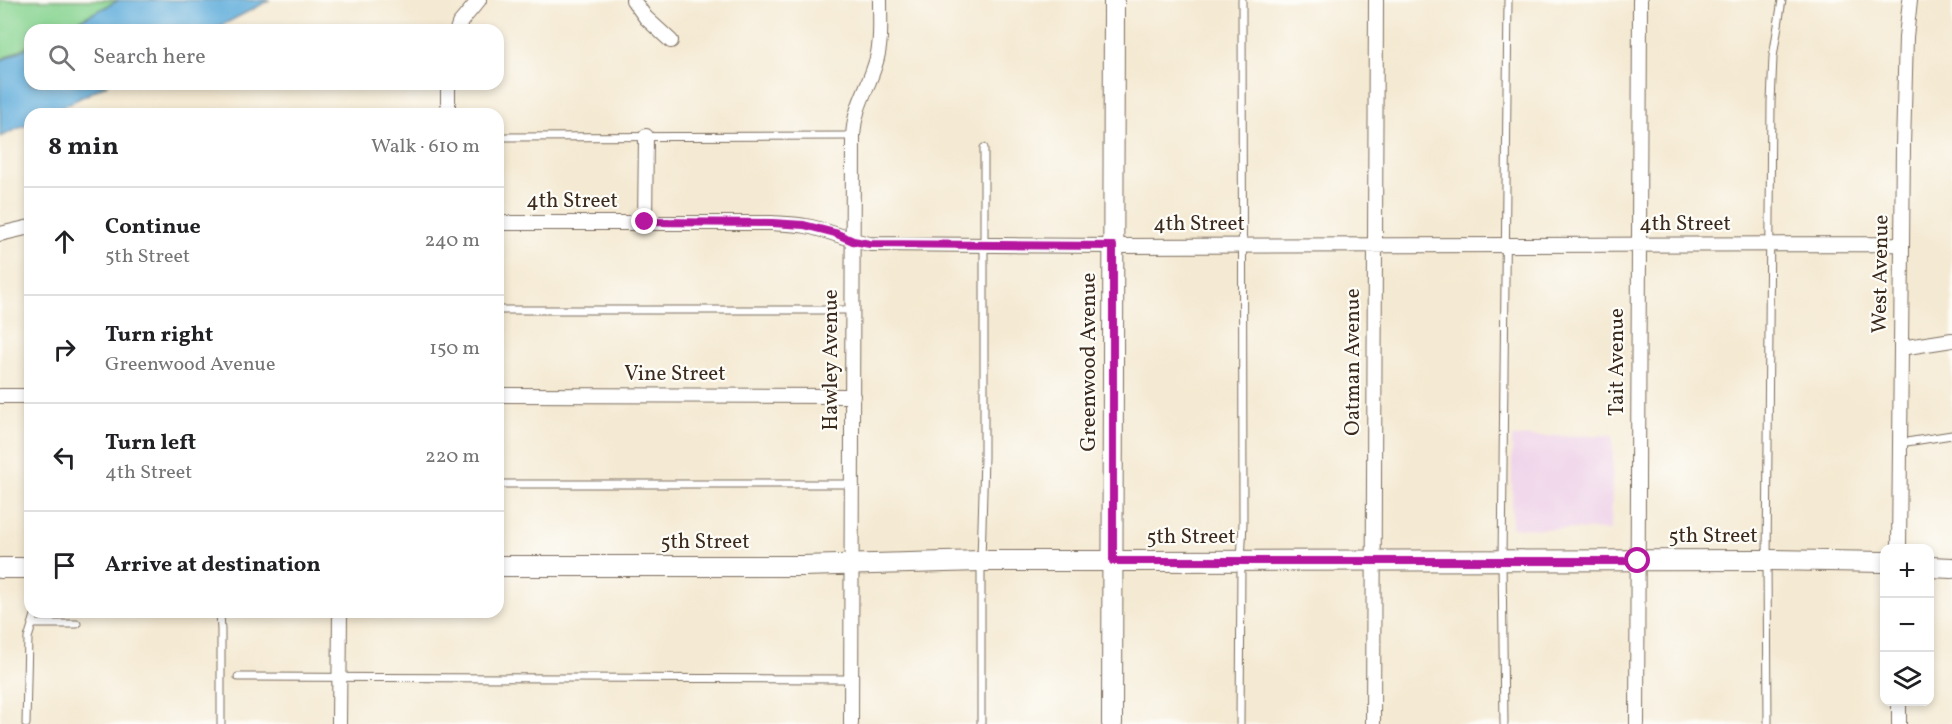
<!DOCTYPE html>
<html lang="en">
<head>
<meta charset="utf-8">
<style>
  body { margin:0; font-family:Vollkorn,serif; background:#f6f6f6; color:#202124 }
  .controls { position:absolute; right:18px; bottom:18px; display:grid; overflow:hidden; border-radius:12px; box-shadow:0 3px 9px #0003 }
  .controls button { width:54px; height:54px; display:grid; place-items:center; padding:0; border:0; border-bottom:2px solid #e0e0e0; background:#fff; color:#202124; font:30px sans-serif }
  .stop { position:absolute; width:18px; height:18px; margin:-14px; border:4px solid #b5179e; border-radius:50%; background:#fff }
  .stop.end { background:#b5179e; border-color:#fff; box-shadow:0 2px 6px #0008 }
  .list { margin:0; padding:0; list-style:none }
  h2 { display:flex; justify-content:space-between; align-items:center; height:78px; margin:0; padding:0 24px; font-size:26px }
  h2 small { font-size:20px; font-weight:400; color:#757577 }
  .list li { display:grid; grid-template-columns:39px 1fr auto; gap:18px; align-items:center; box-sizing:border-box; height:108px; padding:0 24px; border-top:2px solid #e0e0e0 }
  .list b { display:block; font-size:22px; white-space:nowrap }
  .list p { margin:0; font-size:20px; white-space:nowrap; color:#757577 }
  .list em { font-size:20px; font-style:normal; color:#757577 }
  .icon { flex:none; width:33px; height:33px; fill:none; stroke:currentColor; stroke-width:2; stroke-linecap:round; stroke-linejoin:round }
  .map { position:relative; flex:none; width:1952px; height:724px; overflow:hidden }
  .search { position:absolute; background:#fff; box-shadow:0 3px 9px #0003; left:24px; top:24px; width:480px; height:66px; display:flex; align-items:center; gap:15px; box-sizing:border-box; padding:0 21px; border-radius:18px; color:#757577; font-size:22px }
  .panel { position:absolute; background:#fff; box-shadow:0 3px 9px #0003; left:24px; top:108px; width:480px; height:510px; border-radius:18px }
  .map>svg:first-child { display:block }
  .built { fill:#eed0e8 }
  .green { fill:#87d491; stroke:#617f58; stroke-width:1.5 }
  .water { fill:#62aedb; stroke:#4e6c7c; stroke-width:1.5 }
  .lines { fill:none; stroke-linecap:round; stroke-linejoin:round }
  .lane-casing { stroke:#7c6d5d; stroke-width:9 }
  .street-casing { stroke:#7c6d5d; stroke-width:16 }
  .secondary-casing { stroke:#7c6d5d; stroke-width:22 }
  .lane { stroke:#fff; stroke-width:7 }
  .street { stroke:#fff; stroke-width:14 }
  .secondary { stroke:#fff; stroke-width:20 }
  .route { stroke:#b5179e; stroke-width:8 }
  .labels { text-anchor:middle; dominant-baseline:central; stroke-width:4.5; stroke-linejoin:round; paint-order:stroke }
  .street-label { font-size:21px; fill:#3b2a1e; stroke:#fdfcf7 }
</style>
</head>
<body>
<div class="map">
<svg width="1952" height="724" viewBox="0 0 1952 724">
  <rect width="100%" height="100%" fill="#fdfcf7"/>
  <filter id="ink" filterUnits="userSpaceOnUse"><feTurbulence type="fractalNoise" baseFrequency=".0167" numOctaves="2"/><feDisplacementMap in="SourceGraphic" scale="12" xChannelSelector="R" yChannelSelector="G"/><feConvolveMatrix kernelMatrix="1 2 1 2 8 2 1 2 1" color-interpolation-filters="sRGB"/></filter>
  <filter id="wash" filterUnits="userSpaceOnUse"><feTurbulence type="fractalNoise" baseFrequency=".008" numOctaves="4" result="noise"/><feDisplacementMap in="SourceGraphic" scale="24" xChannelSelector="R" yChannelSelector="G"/><feGaussianBlur stdDeviation="1.35" result="paint"/><feColorMatrix in="noise" values="0 0 0 0 0 0 0 0 0 0 0 0 0 0 0 0 0 1.4 0 .05"/><feComposite in="paint" operator="in"/></filter>
  <g filter="url(#wash)">
    <rect width="100%" height="100%" fill="#f4e9d2"/>
    <!-- built -->
    <path class="built" d="M1613,435L1611,530L1512,528V437Z"/>
    <!-- green -->
    <path class="green" d="M0,0H119L60,30H30V45L0,60Z"/>
    <!-- water -->
    <path class="water" d="M119,0H270L213,30H61Z
      M30,46V84H108L48,114H30V123L0,137V61Z"/>
  </g>
  <g filter="url(#ink)">
    <g class="lines">
      <!-- lane casing -->
      <g class="lane-casing">
        <path id="lane" d="M498,137L853,136
          M498,310H852
          M1900,443L1952,435
          M498,484H851
          M220,612L221,630V724
          M33,624H77
          M238,677L851,679
          M26,724L28,638L36,612
          M981,724V561L984,457V148
          M1240,724L1241,561L1243,523L1242,0
          M1504,724L1502,561L1508,0
          M1768,724L1767,560L1771,102L1773,57L1782,0"/>
      </g>
      <!-- street casing -->
      <g class="street-casing">
        <path id="street" d="M633,0L646,18L671,41
          M457,30L459,24L479,0
          M448,84V114
          M645,222L646,136
          M498,223H772C783,224 795,224 806,226C828,230 848,240 870,244L1113,246L1902,244
          M0,234L30,227
          M1901,348L1952,340
          M498,395L853,396
          M0,396H30
          M1899,548L1903,146L1906,37L1910,0
          M1899,702V724
          M339,724L340,612
          M851,724L853,136C855,105 866,93 875,65C882,45 880,21 880,0
          M1373,724L1376,0
          M1637,724L1640,0"/>
      </g>
      <!-- secondary casing -->
      <g class="secondary-casing">
        <path id="secondary" d="M498,566H802L981,561H1113L1767,560L1884,562
          M1930,567L1952,568
          M0,568H30
          M1112,724L1114,0"/>
      </g>
      <!-- lane -->
      <use href="#lane" class="lane"/>
      <!-- street -->
      <use href="#street" class="street"/>
      <!-- secondary -->
      <use href="#secondary" class="secondary"/>
    </g>
  </g>
  <g class="lines" filter="url(#ink)">
    <!-- route -->
    <path class="route" d="M645,222L772,223L804,225L835,233L853,241L870,244L1113,246V561H1638"/>
  </g>
  <g class="labels">
    <!-- street labels -->
    <g class="street-label">
      <text x="572" y="201">4th Street</text>
      <text x="1199" y="224">4th Street</text>
      <text x="1685" y="224">4th Street</text>
      <text transform="translate(1881 274) rotate(-89)">West Avenue</text>
      <text transform="translate(831 360) rotate(-90)">Hawley Avenue</text>
      <text transform="translate(1089 362) rotate(-90)">Greenwood Avenue</text>
      <text transform="translate(1353 362) rotate(-90)">Oatman Avenue</text>
      <text transform="translate(1617 362) rotate(-90)">Tait Avenue</text>
      <text x="675" y="374">Vine Street</text>
      <text x="1713" y="536">5th Street</text>
      <text x="1191" y="537">5th Street</text>
      <text x="705" y="542">5th Street</text>
    </g>
  </g>
</svg>
<div class="controls">
<button>+</button>
<button>−</button>
<button><svg class="icon" aria-label="layers" viewBox="0 0 24 24"><path d="M12 4l9 5-9 5-9-5zM3 14l9 5 9-5"/></svg></button>
</div>
<div class="stop" style="left:1638px;top:561px"></div>
<div class="stop end" style="left:645px;top:222px"></div>
<div class="search"><svg class="icon" aria-label="search" viewBox="0 0 24 24"><circle cx="10" cy="10" r="6"/><path d="M15 15l6 6"/></svg>Search here</div>
<section class="panel">
<h2>8 min<small>Walk · 610 m</small></h2>
<ul class="list">
<li><svg class="icon" aria-label="ahead" viewBox="0 0 24 24"><path d="M12 20V5M6 11l6-6 6 6"/></svg><div><b>Continue</b><p>5th Street</p></div><em>240 m</em></li>
<li><svg class="icon" aria-label="right" viewBox="0 0 24 24"><path d="M7 20v-9h11M14 6l5 5-5 5"/></svg><div><b>Turn right</b><p>Greenwood Avenue</p></div><em>150 m</em></li>
<li><svg class="icon" aria-label="left" viewBox="0 0 24 24"><path d="M17 20v-9H6M10 6l-5 5 5 5"/></svg><div><b>Turn left</b><p>4th Street</p></div><em>220 m</em></li>
<li><svg class="icon" aria-label="arrive" viewBox="0 0 24 24"><path d="M6 21V4h12l-3 4 3 4H6"/></svg><div><b>Arrive at destination</b></div></li>
</ul>
</section>
</div>
</body>
</html>
